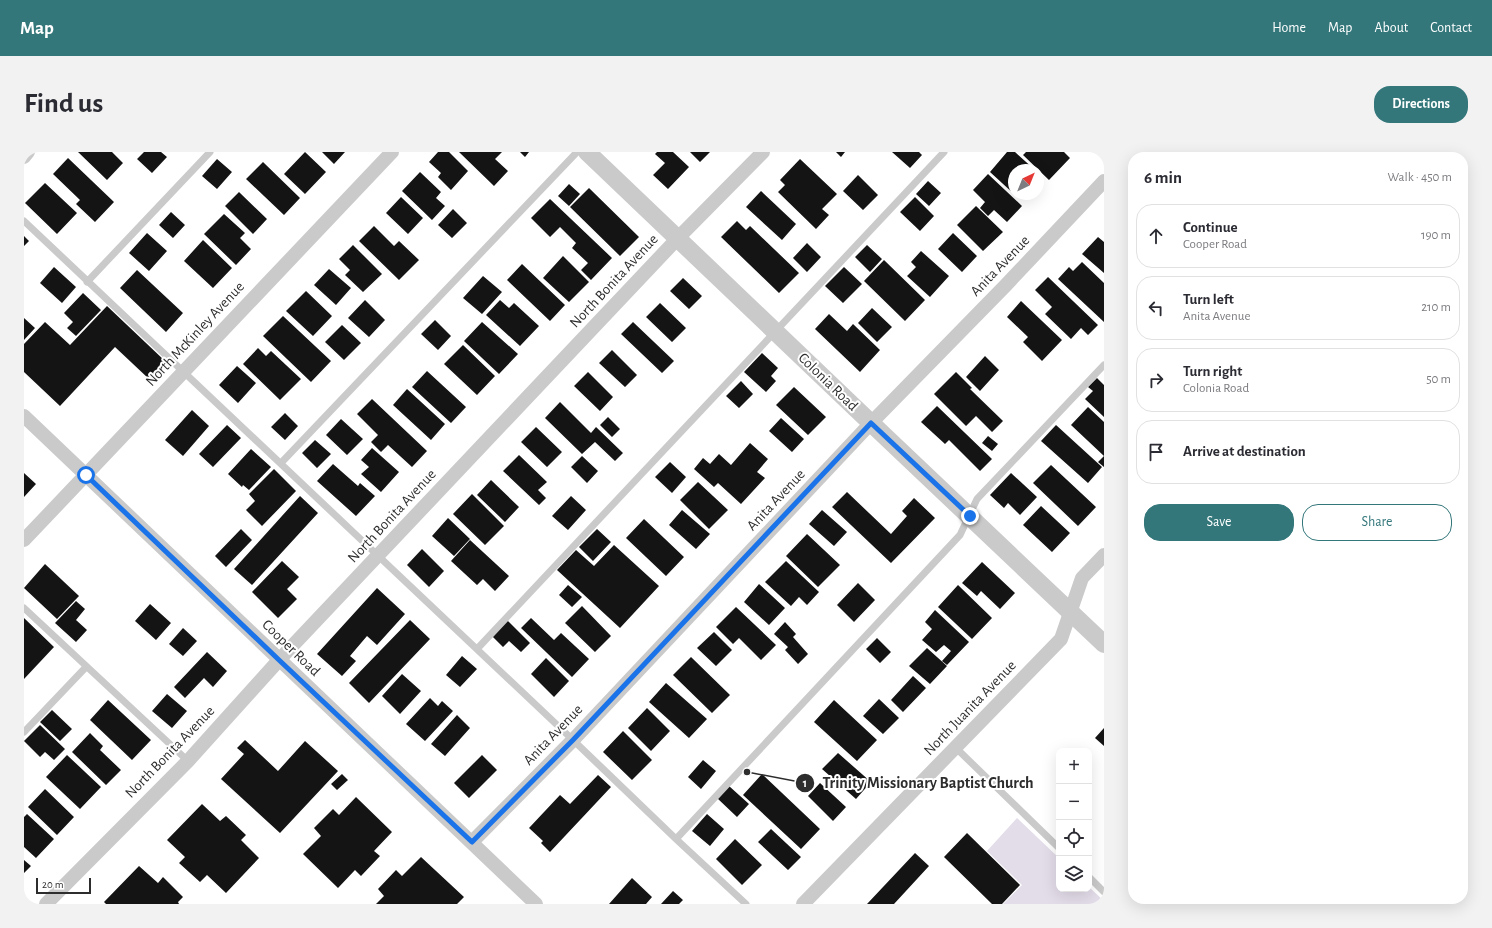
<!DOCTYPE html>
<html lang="en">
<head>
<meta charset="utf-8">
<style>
  body { margin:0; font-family:"Alegreya Sans",sans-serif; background:#f2f2f3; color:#2b2b33 }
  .controls { position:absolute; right:12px; bottom:12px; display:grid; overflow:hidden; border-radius:8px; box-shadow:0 4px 16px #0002 }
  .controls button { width:36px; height:36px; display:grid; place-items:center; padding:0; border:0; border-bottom:1px solid #e1e1e2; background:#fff; color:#2b2b33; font:20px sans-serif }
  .compass { position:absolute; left:984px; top:12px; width:36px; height:36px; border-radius:50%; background:#fff; box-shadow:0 4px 16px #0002; rotate:43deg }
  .scale { position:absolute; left:12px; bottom:10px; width:55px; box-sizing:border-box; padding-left:4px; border:2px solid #2d2d2d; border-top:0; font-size:11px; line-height:14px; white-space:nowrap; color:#2d2d2d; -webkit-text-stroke:3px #fff; paint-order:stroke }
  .stop { position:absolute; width:12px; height:12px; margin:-9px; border:3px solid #1a73e8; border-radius:50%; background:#fff }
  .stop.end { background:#1a73e8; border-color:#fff; box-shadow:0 1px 4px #0008 }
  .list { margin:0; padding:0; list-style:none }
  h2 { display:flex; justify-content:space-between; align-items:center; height:52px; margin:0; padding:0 16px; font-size:17px }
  h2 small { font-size:13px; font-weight:400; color:#7c7c81 }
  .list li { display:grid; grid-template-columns:26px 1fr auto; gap:12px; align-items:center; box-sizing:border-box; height:64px; margin:0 8px 8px; padding:0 8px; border:1px solid #e1e1e2; border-radius:16px }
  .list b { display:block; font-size:15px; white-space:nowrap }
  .list p { margin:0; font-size:13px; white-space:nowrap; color:#7c7c81 }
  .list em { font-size:13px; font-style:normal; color:#7c7c81 }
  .actions { display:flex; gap:8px; padding:12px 16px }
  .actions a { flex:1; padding:9px 0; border:1px solid #34777b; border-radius:16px; text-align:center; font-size:14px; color:#34777b }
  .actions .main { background:#34777b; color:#fff }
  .icon { flex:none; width:22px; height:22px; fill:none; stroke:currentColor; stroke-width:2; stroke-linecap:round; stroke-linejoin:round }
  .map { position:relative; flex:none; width:1080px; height:752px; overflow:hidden; border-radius:16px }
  header { display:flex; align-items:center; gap:24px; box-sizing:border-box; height:56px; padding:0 20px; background:#34777b; color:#fff }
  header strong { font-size:19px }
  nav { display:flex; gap:22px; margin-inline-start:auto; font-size:14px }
  .intro { display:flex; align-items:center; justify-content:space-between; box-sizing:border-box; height:96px; padding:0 24px }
  h1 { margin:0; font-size:28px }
  .button { padding:10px 18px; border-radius:16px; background:#34777b; color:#fff; font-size:14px; font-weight:700 }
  main { display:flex; gap:24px; padding:0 24px }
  aside { flex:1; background:#fff; border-radius:16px; box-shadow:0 4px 16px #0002 }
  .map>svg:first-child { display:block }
  .green { fill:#e3dce9 }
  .building { fill:#141414 }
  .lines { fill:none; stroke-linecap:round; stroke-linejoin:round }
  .service { stroke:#cacaca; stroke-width:7 }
  .minor { stroke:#cacaca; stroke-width:14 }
  .tertiary { stroke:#cacaca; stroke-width:18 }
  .route { stroke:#1a73e8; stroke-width:5 }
  .labels { text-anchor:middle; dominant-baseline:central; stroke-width:4; stroke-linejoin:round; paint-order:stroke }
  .street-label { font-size:15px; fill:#2d2d2d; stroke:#fff }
  .leader { fill:none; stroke:#2d2d2d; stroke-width:1.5 }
  .callout-dot { fill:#2d2d2d; stroke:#fff; stroke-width:1.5 }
  .mark-label { font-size:12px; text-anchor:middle; font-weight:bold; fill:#fff }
  .callout-label { font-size:16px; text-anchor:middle; font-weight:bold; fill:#2d2d2d; stroke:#fff; stroke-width:4; stroke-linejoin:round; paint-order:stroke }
</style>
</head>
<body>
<header>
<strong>Map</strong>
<nav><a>Home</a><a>Map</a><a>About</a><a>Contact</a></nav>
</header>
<div class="intro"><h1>Find us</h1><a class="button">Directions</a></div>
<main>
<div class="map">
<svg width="1080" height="752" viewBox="0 0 1080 752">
  <rect width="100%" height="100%" fill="#fff"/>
  <!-- green -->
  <path class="green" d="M993,666L1035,706V737H1065V735L1080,749V752H979L998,733L963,699Z"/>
  <!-- building -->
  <path class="building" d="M54,0H88L99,11L83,28Z
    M120,0H137L143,5L128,21L113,7Z
    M281,0L302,20L281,42L260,22Z
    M298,0H321L310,12Z
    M414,0H425L444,19L427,38L414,25L417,21L405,10Z
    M435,0H478L471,7L484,19L470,34Z
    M496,0H505L501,5Z
    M633,0H649L665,15L644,37L629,23L641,11L631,2Z
    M666,0H686L676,10Z
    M812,0H821L817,5Z
    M868,0H895L898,3L886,16Z
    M983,0H991L1011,18H990V42L966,20Z
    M1002,0H1040L1046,6L1025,28L999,3Z
    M44,6L90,50L71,70L52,52L56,48L29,22Z
    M193,7L208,20L193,37L178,24Z
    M776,7L813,42L798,57L805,63L792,77L754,40L761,33L756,28Z
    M239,10L276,46L260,63L222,27Z
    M396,20L417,40L412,46L421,54L408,68L378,39Z
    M1014,21L1018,25L1014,30Z
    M964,22L998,54L983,70L970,58L964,64L956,56L961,50L949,38Z
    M834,23L854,43L839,58L819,39Z
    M904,29L917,41L905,54L892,42Z
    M21,31L53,61L33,82L1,51Z
    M545,32L556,42L545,54L534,44Z
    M565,36L615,85L596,104L546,55Z
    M737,39L772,72L758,88L722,55Z
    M215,40L243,67L229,82L201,54Z
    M377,45L399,66L384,82L362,61Z
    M891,45L910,64L896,79L876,60Z
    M526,47L588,106L567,128L557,118L564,111L548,96L552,91L536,75L526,85L507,66Z
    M952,54L979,80L959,99L933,73Z
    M429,57L443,71L428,86L414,73Z
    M147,60L161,73L149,86L135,73Z
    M200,62L221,81L216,86L227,97L212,113L180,82Z
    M713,69L722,78L726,74L775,121L755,141L697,85Z
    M350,74L370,94L375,89L395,108L375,128L335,89Z
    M123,81L143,99L125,119L105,101Z
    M929,81L953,104L938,120L914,97Z
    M0,84L5,89L0,94Z
    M1074,85L1080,90V121L1058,102Z
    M179,88L208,116L189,136L160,109Z
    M783,91L797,105L783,120L769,106Z
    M329,93L358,122L339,140L321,123L326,118L315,107Z
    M843,93L858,107L846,120L831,105Z
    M897,99L925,124L906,145L883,124L892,115L887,110Z
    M539,104L565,130L545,150L519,126Z
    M860,108L901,148L881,169L840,129Z
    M1058,110L1080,131V170L1034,127L1045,115L1049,119Z
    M498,112L541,153L526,169L483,128Z
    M30,115L52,135L38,151L16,131Z
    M820,115L838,132L819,151L801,134Z
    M305,117L327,136L312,153L290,133Z
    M113,118L159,161L142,180L96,136Z
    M459,124L478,140L458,162L439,146Z
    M1024,125L1074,173L1064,183L1057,176L1047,187L1021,162L1028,155L1011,138Z
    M659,126L678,144L665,157L646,139Z
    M282,139L308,164L289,184L262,159Z
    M59,141L77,158L52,184L43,176L49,170L40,161Z
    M341,148L361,168L345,185L324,166Z
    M476,148L485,156L490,151L515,174L496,194L462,163Z
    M997,149L1038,188L1018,209L999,190L1004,185L983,165Z
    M636,151L662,176L648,190L622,165Z
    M83,154L141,209L125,227L91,195L36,254L0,220V192L21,170L46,193Z
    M848,156L868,175L853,190L834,171Z
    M805,162L823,179L829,172L856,198L836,220L791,177Z
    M259,164L307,209L287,230L239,184Z
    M0,166L11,176L0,188Z
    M411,168L427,184L414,198L397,182Z
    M458,170L494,202L475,222L440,189Z
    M609,170L650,209L638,221L597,182Z
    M318,173L337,191L320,208L301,190Z
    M439,193L471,224L453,243L420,212Z
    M234,196L242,204L247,199L277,227L256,248L219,212Z
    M588,198L613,223L601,235L575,211Z
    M738,201L754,216L747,224L752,229L742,240L720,220Z
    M961,204L975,218L956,239L942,225Z
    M213,214L232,231L214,251L195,233Z
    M403,219L442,255L427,271L388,235Z
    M564,220L589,245L576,259L550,234Z
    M932,220L948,236L946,237L979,269L968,280L952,264L942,274L910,242Z
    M1073,226L1080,233V265L1061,247L1069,239L1064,235Z
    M717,229L729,242L715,256L702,244Z
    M770,235L802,265L784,283L752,253Z
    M383,237L421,272L407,288L369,253Z
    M348,247L403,299L388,315L364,293L357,300L347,290L354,283L333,262Z
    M536,250L567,281L572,275L599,301L591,309L571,290L558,302L521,266Z
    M913,254L968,307L956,319L925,288L921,292L897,270Z
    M1064,255L1080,270V315L1074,310L1080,304L1047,273Z
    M168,258L185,274L159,304L141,288Z
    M261,261L274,274L261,288L247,275Z
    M584,265L596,277L588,285L576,273Z
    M757,266L780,287L768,300L745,279Z
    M317,267L339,287L323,303L302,283Z
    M203,273L217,286L189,315L175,302Z
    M1032,273L1078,315L1064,331L1017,289Z
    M512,275L538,300L523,315L497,290Z
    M964,284L974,292L968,299L958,291Z
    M291,288L307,302L293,316L278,301Z
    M726,291L744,307L733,320L741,326L717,352L694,331L690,335L670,317L679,306L686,312L695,302L707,313Z
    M348,296L375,320L357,340L337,322L345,315L337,308Z
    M227,297L247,315L225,338L219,333L218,335L204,322Z
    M495,303L523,330L514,338L522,346L515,353L479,319Z
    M558,304L574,319L563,331L547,315Z
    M646,310L662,325L648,341L631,325Z
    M309,312L334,334L336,331L351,344L332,364L293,329Z
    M1027,313L1072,355L1054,374L1009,331Z
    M250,317L272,339L238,374L222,358L231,349L225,342Z
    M0,321L12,332L0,345Z
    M987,321L1013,345L996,363L984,351L980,356L966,343Z
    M467,328L495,355L481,370L453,343Z
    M674,330L704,358L685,377L656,348Z
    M823,340L867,382L883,364L878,359L890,346L911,366L867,411L808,355Z
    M448,342L480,374L461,393L429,362Z
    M276,344L294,361L228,433L210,417Z
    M547,344L562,358L544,378L528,364Z
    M1017,354L1046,381L1028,400L999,373Z
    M658,358L686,382L672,397L645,373Z
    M798,358L823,380L810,394L785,372Z
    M424,366L446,387L430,404L408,384Z
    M620,367L660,405L642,424L602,386Z
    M217,377L228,388L202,415L191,404Z
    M573,377L587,390L569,409L555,395Z
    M783,382L816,413L794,435L762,404Z
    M446,388L485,424L471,439L459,427L453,433L427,409Z
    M590,393L635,434L596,476L533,418L552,398L570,414Z
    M398,397L420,419L405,435L383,413Z
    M258,409L275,425L263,437L273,447L254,466L228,440Z
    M762,409L795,440L783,453L775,445L767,454L741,430Z
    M958,410L991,441L976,457L957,439L953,444L938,431Z
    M21,412L55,444L33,467L0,436Z
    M834,431L851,448L830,470L813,453Z
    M735,432L761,456L745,473L720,450Z
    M544,433L558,445L548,455L535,443Z
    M934,433L968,466L948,487L914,455Z
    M353,436L381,462L353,493L343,484L326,504L332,509L318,524L293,502Z
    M52,449L61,457L52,468L63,478L52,490L31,471Z
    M126,452L147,471L132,488L111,469Z
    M558,454L587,484L571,500L541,471Z
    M712,455L752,493L737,508L715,486L709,492L692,475Z
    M911,458L945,490L923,513L918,509L927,499L920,493L912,500L898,488L908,477L901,470Z
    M0,466L30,495L0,527Z
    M507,466L530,488L537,481L565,507L548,525L497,476Z
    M386,468L406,487L345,551L325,531Z
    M483,468L506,491L497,500L485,489L479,495L468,484Z
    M761,470L772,482L769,485L784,502L774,512L761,498L764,495L750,482Z
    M159,476L173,489L159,504L145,492Z
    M690,480L708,498L692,514L673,496Z
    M853,486L867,500L856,511L842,497Z
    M903,496L923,514L906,532L885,514Z
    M183,500L203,519L189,535L180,526L161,546L150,535Z
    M438,504L453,517L436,535L422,523Z
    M667,505L706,543L688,561L649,523Z
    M522,506L545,529L530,545L507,522Z
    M378,522L397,539L376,562L358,544Z
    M889,524L902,536L879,560L867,548Z
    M642,531L683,567L665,586L625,550Z
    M143,542L163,559L148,576L128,559Z
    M406,546L414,554L418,549L429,559L401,589L382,572Z
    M855,547L875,566L859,582L839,564Z
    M84,548L127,588L108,608L66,568Z
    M810,548L853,588L833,609L790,570Z
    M623,556L646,579L627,599L604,576Z
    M28,558L48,577L36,589L16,570Z
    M433,563L446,576L421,604L407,592Z
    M16,573L41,597L30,608L21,600L16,605L0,589Z
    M1080,576V594L1071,586Z
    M599,579L628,608L608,628L579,600Z
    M66,581L79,594L76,598L97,618L82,633L48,600Z
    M221,588L254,619L281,589L314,619L256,681L197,627L220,602L213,596Z
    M814,601L847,630L832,647L798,617Z
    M43,603L77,635L56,657L22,625Z
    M458,603L473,618L445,646L430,631Z
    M679,608L692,619L677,637L664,625Z
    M318,622L324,628L313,638L307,632Z
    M738,622L796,677L777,697L719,643Z
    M574,623L587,635L526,700L517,691L519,689L505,676L536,643L546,652Z
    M796,631L822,655L809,669L784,644Z
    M705,634L725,652L713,665L693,646Z
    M21,637L50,665L33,683L4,655Z
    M332,645L368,680L350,699L356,704L337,724L331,718L314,736L279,702L297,684L290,676L309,657L315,663Z
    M178,652L196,669L202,664L222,683L217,688L235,706L202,741L183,723L176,730L155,711L161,705L143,688Z
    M3,662L30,687L12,706L0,695V665Z
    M683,662L700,677L686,694L668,679Z
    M747,677L777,705L764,718L734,690Z
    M943,681L996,733L978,752H968L920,705Z
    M711,687L738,713L718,733L692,707Z
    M891,701L905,714L870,752H843Z
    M397,705L440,745L433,752H352L360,744L354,737L372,718L378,724Z
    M0,708L7,714L0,721Z
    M115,714L134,731L139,725L159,745L154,750L155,752H82L80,750Z
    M608,726L628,745L622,752H585Z
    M649,739L659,748L655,752H637Z"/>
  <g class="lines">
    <!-- service -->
    <path class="service" d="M0,69L549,588L652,687L722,752
      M63,130L186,0
      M257,311L553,0
      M0,456L164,609
      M453,497L920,0
      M0,580L62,515
      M931,595L1035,696
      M652,687L936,383L953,347L1080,213
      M1065,725L1080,740"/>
    <!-- minor -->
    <path class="minor" d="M0,5L4,0
      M0,264L512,752
      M0,388L368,0
      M448,690L549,588L847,271L982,133L1080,29
      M22,752L164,609L255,508L653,87L739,0
      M779,752L1037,487L1058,426L1080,403"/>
    <!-- tertiary -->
    <path class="tertiary" d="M563,0L847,271L1080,492"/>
  </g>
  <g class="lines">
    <!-- route -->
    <path class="route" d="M62,323L255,508L448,690L549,588L847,271L946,364"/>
  </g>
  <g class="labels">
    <!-- street labels -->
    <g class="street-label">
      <text transform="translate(976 114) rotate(-46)">Anita Avenue</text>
      <text transform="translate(590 129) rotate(-47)">North Bonita Avenue</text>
      <text transform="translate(171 182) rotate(-47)">North McKinley Avenue</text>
      <text transform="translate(804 230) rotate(44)">Colonia Road</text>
      <text transform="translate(752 348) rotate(-47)">Anita Avenue</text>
      <text transform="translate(368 364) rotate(-47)">North Bonita Avenue</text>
      <text transform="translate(267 496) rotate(44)">Cooper Road</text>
      <text transform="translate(946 556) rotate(-46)">North Juanita Avenue</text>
      <text transform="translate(529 583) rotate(-46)">Anita Avenue</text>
      <text transform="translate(146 600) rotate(-46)">North Bonita Avenue</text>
    </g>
  </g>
  <!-- callouts -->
  <path class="leader" d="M723 620L781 631"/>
  <g class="callout-dot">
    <circle cx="723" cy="620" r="4"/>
    <circle cx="781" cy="631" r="10"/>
  </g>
  <g class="mark-label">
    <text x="781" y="635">1</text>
  </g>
  <g class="callout-label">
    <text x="904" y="636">Trinity Missionary Baptist Church</text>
  </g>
</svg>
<div class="controls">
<button>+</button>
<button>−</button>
<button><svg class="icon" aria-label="locate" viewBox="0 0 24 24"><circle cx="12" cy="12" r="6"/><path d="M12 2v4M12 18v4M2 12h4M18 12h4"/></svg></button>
<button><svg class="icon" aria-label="layers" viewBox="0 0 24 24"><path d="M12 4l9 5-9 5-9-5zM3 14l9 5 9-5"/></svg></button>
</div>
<svg class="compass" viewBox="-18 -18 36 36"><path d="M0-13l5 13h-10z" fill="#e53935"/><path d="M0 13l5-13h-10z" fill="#7c7c81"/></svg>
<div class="scale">20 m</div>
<div class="stop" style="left:62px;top:323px"></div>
<div class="stop end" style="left:946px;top:364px"></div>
</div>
<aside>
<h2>6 min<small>Walk · 450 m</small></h2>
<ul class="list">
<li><svg class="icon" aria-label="ahead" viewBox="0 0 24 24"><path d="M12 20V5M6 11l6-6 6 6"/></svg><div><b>Continue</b><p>Cooper Road</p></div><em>190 m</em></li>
<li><svg class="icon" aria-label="left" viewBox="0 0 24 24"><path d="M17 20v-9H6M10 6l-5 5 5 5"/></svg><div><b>Turn left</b><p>Anita Avenue</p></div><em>210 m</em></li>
<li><svg class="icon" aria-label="right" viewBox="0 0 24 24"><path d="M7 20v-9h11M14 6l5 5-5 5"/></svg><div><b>Turn right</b><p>Colonia Road</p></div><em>50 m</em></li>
<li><svg class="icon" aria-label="arrive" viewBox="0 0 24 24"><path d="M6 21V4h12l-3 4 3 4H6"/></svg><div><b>Arrive at destination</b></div></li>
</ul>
<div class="actions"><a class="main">Save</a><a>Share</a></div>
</aside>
</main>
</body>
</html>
